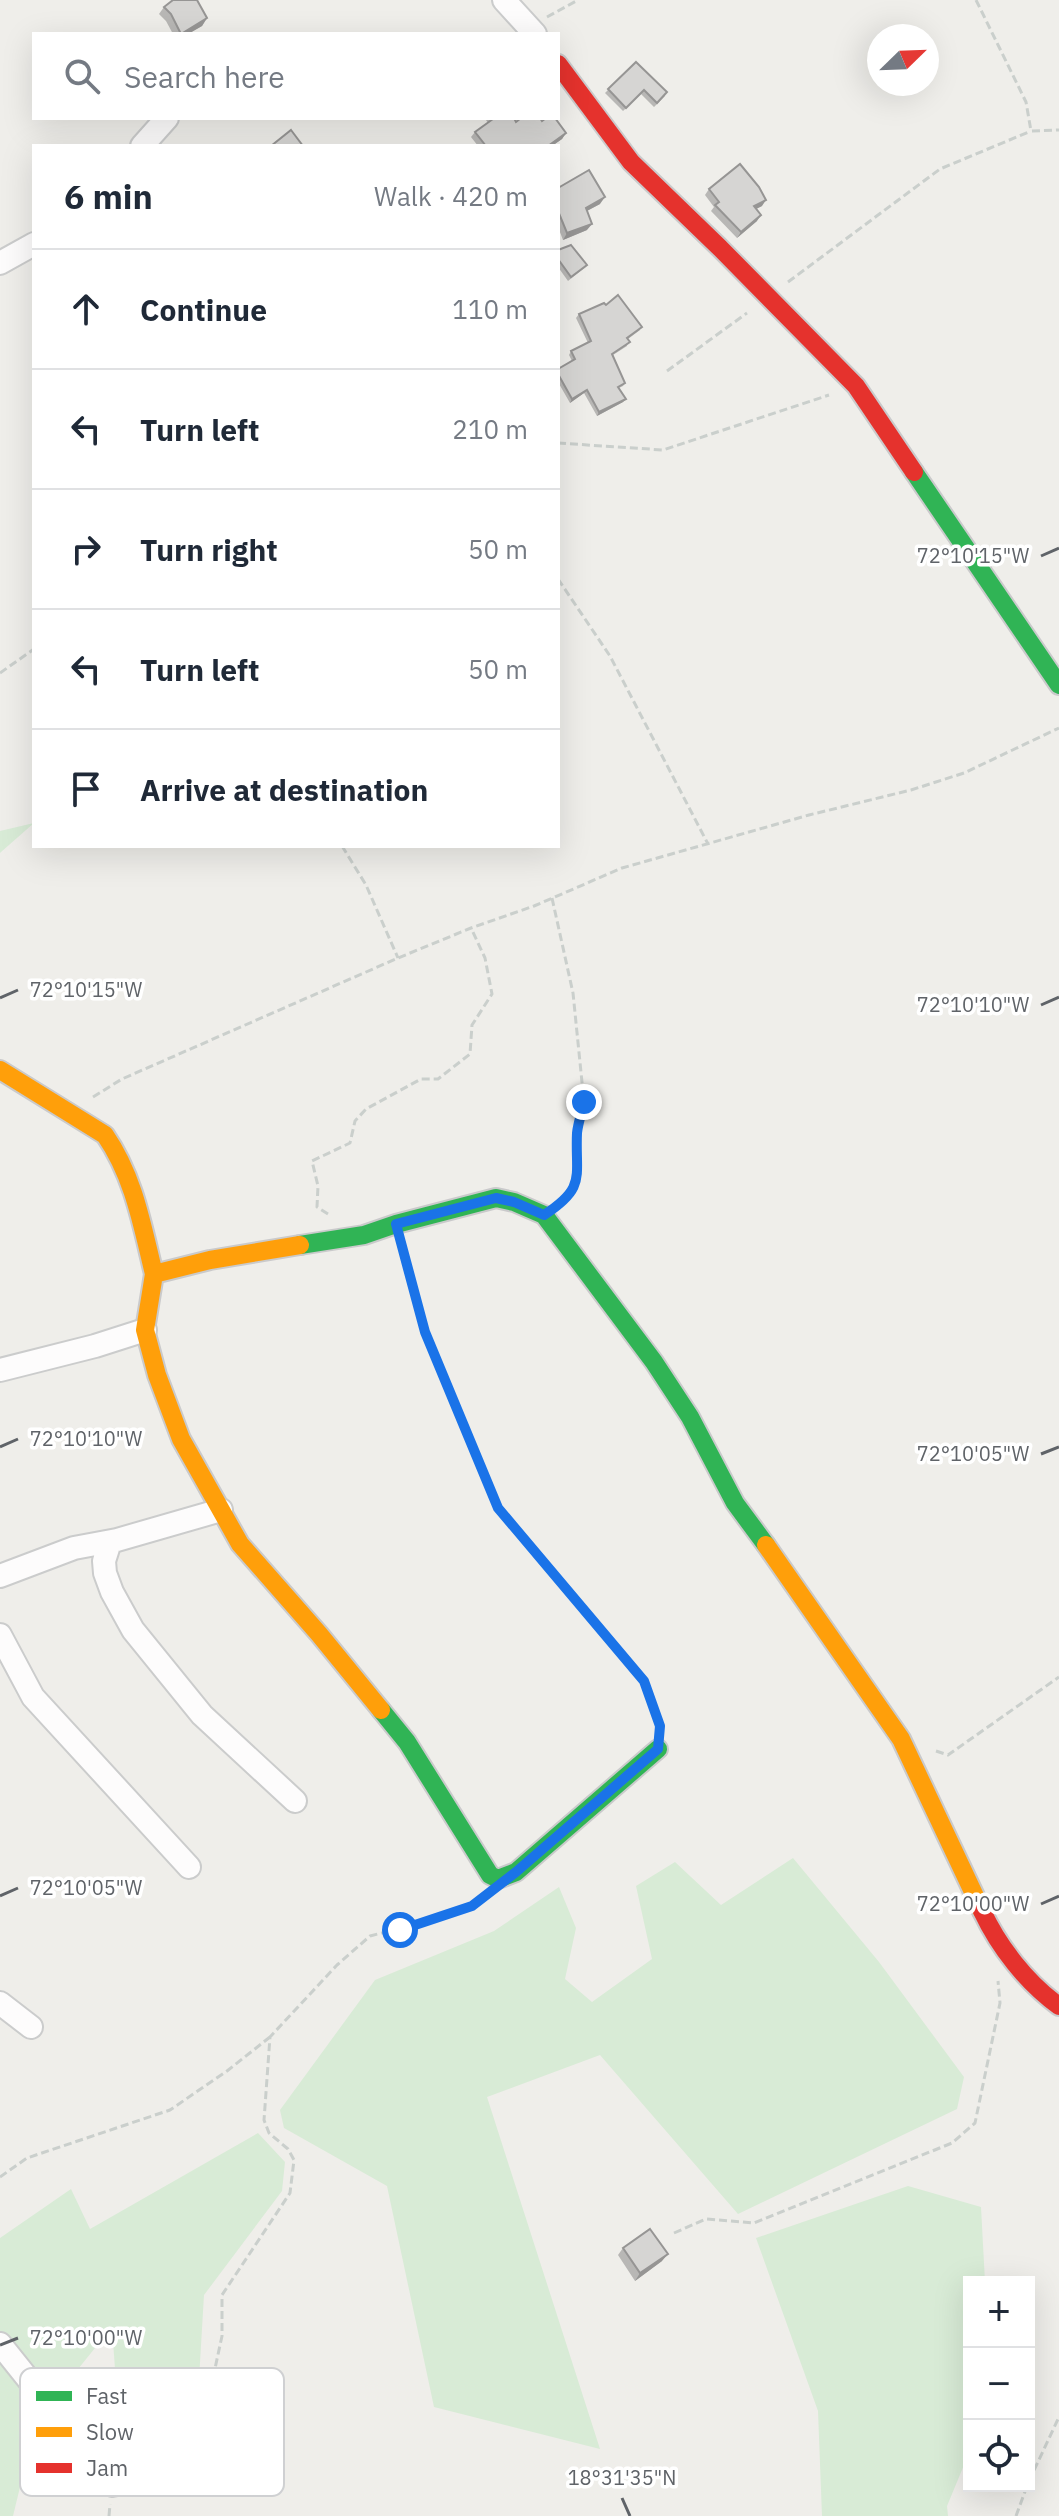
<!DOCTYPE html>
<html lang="en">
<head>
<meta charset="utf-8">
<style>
  body { margin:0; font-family:"IBM Plex Sans",sans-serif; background:#f6f6f7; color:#1f2937 }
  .controls { position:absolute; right:24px; bottom:24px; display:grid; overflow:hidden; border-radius:0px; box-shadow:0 8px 32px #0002 }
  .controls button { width:72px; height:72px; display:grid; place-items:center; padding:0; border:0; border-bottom:2px solid #e0e1e3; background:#fff; color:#1f2937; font:40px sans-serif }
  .compass { position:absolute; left:867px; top:24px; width:72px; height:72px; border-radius:50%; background:#fff; box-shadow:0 8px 32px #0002; rotate:67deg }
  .stop { position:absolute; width:24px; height:24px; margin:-18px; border:6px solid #1a73e8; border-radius:50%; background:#fff }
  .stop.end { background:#1a73e8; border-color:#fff; box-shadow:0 2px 8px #0008 }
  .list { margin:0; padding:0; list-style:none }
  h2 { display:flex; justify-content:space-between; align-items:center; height:104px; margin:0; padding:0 32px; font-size:34px }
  h2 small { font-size:26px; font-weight:400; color:#747a83 }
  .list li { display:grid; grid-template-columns:52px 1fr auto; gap:24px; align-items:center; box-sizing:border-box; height:120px; padding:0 32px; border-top:2px solid #e0e1e3 }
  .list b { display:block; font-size:30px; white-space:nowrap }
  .list em { font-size:26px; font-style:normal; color:#747a83 }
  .icon { flex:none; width:44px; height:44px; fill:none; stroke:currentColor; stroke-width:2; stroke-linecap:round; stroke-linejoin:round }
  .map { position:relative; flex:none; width:1059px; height:2516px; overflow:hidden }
  .search { position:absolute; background:#fff; box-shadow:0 8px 32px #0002; left:32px; top:32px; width:528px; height:88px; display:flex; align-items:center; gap:20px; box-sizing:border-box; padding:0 28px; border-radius:0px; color:#747a83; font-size:30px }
  .panel { position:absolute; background:#fff; box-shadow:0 8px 32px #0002; left:32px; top:144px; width:528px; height:704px; border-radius:0px }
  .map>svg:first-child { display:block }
  .green { fill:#d8ebd6 }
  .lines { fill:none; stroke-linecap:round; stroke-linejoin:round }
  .street-casing { stroke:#cbcccc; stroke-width:26 }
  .fast-casing { stroke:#cacacb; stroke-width:22 }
  .slow-casing { stroke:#cacacb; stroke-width:22 }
  .jam-casing { stroke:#cacacb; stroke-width:22 }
  .path { stroke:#cacfcc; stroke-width:3; stroke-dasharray:8 4; stroke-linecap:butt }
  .street { stroke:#fdfcfc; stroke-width:22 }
  .fast { stroke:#30b455; stroke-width:18 }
  .slow { stroke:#ff9f0a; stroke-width:18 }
  .jam { stroke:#e5322d; stroke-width:18 }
  .wall { fill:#b8b7b5 }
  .shaded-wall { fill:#969594 }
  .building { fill:#d6d5d3; stroke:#969594; stroke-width:2 }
  .route { stroke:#1a73e8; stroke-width:10 }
  .ticks { fill:none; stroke:#5f6368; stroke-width:3 }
  .key { fill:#fff; stroke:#cfd0d2; stroke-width:2 }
  .key-label { font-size:22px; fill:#5f6368 }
  .ticks-label { font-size:20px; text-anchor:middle; fill:#5f6368; stroke:#fff; stroke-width:7; stroke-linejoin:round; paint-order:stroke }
</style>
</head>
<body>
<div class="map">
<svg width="1059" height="2516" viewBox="0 0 1059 2516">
  <rect width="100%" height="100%" fill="#efeeea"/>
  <!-- green -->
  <path class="green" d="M34,823L1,852L0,853V831Z
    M793,1858L879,1962L964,2077L957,2109L738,2214L600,2055L487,2097L600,2449L434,2407L387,2186L284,2128L280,2110L375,1980L494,1931L559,1887L576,1928L565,1979L592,2002L652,1959L636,1886L675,1862L721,1905Z
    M258,2133L285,2162L282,2191L204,2295L198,2396L121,2453L112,2327L36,2421L13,2516H0V2238L71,2189L90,2229Z
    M908,2186L981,2207L985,2282H969V2453L947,2506L948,2516H822L818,2411L756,2238Z"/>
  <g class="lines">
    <!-- street casing -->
    <g class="street-casing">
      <path id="street" d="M504,0L535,34
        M142,146L167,118
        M0,263L34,244
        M0,1370L95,1346L145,1330
        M110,1542L104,1561L105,1573L112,1592L133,1630L202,1715L295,1801
        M0,1576L74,1548L117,1540L221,1510
        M0,1635L33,1697L189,1867
        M0,2003L31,2027
        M0,2344L113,2485"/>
    </g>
    <!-- fast casing -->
    <g class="fast-casing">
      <path id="fast" d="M914,472L1059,685
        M300,1245L364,1235L396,1224L496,1198L514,1202L544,1215L654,1362L690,1417L735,1503L766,1545
        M381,1710L407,1742L490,1875L498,1879L516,1872L658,1749"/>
    </g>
    <!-- slow casing -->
    <g class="slow-casing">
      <path id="slow" d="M0,1070L105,1135C134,1177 142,1225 154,1274L210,1260L300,1245
        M154,1274L145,1330L157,1375L181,1439L240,1544L319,1634L381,1710
        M766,1545L901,1739L982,1911"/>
    </g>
    <!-- jam casing -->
    <g class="jam-casing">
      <path id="jam" d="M558,64L631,162L720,248L856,386L914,472
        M982,1911C999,1947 1026,1982 1059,2006"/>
    </g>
    <!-- path -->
    <path class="path" d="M976,0L1026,102L1031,131L1059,130
      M547,17L578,0
      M788,282L940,169L1031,131
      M667,371L747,313
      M558,443L663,450L829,395
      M558,579L610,656L708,844
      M0,673L34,649
      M342,846L366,885L398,958
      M552,898L573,993L584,1102L577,1131L579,1174L563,1202
      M93,1097L122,1079L398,958L471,928L534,906L622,868L809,815L911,790L964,773L1059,728
      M328,1214L317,1207L318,1186L312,1161L350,1143L355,1121L366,1109L421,1079H438L470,1054L472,1025L492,994L485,958L471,928
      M403,1250L425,1332L498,1508L644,1681L659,1725
      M936,1751L948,1755L1059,1677
      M0,2177L27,2158L170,2110L227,2071L270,2037
      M674,2233L706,2219L754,2223L952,2143L975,2123L1000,2003L998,1981
      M126,2466L147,2453L158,2452L177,2423L208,2401L222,2336V2295L290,2193L294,2160L288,2149L269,2133L264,2120L270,2037L337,1965L370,1936L421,1923L472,1906L482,1898
      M1029,2481L1059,2417
      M109,2516L110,2504
      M1016,2516L1027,2486"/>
    <!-- street -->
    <use href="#street" class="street"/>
    <!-- fast -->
    <use href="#fast" class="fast"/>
    <!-- slow -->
    <use href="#slow" class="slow"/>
    <!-- jam -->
    <use href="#jam" class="jam"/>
  </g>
  <!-- wall -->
  <path class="wall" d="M164,7L207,18L202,26L188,34H173L166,21L159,14Z
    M636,62L665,96L654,107L641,94L623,111L605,93Z
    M488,118H514L516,122L542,121L566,133L562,139L552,146H478L471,137L475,132L488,123L486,120Z
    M558,188L600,204L587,211V230L563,240L558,227Z
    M709,189L762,206L756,209L757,221L737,238L711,211L714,207L705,195Z
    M558,250L584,268L568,281L558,267Z
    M606,305L640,330L628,339L627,346L613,355L625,383L623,386L619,388L623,402L597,416L584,393L570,403L558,382V369L572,361L569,355L571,351L588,343L576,318L579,314Z
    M623,2248L662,2261L635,2281L618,2255Z"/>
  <!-- shaded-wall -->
  <path class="shaded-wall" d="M207,18L202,26L188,34H181Z
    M566,133L562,139L552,146H548Z
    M605,197L600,204L581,214L586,208Z
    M766,200L762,206L750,212L754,206Z
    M761,215L757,221L737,238L741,232Z
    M592,224L587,230L563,240L567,233Z
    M587,390L584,393L570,403L572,399Z
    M626,399L623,402L597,416L599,412Z
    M668,2254L662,2261L635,2281L640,2273Z"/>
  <!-- building -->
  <path class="building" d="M173,0H197L207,18L181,34L171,14L164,7Z
    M636,62L667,92L657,103L644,90L626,108L608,89Z
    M492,118H514L516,122L521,118H540L542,121L546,118H555L566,133L548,146H486L475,132L493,119Z
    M291,130L303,146H271Z
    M740,164L759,187L766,200L754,206L761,215L741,232L715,205L719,202L709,189Z
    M589,170L605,197L586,208L592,224L567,233L558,211V188Z
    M571,245L587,265L571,277L558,259V250Z
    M618,295L642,327L627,338L630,342L612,354L625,383L618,387L626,399L599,412L587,390L572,399L558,374V369L575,359L571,351L591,341L579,314L604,303L606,305Z
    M650,2229L668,2254L640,2273L623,2248Z"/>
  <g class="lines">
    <!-- route -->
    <path class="route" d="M400,1930L472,1906L516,1872L658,1749L660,1726L644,1681L498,1508L425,1332L396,1224L496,1198L514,1202L544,1215C587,1187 575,1177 577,1133C578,1123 582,1112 584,1102"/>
  </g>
  <!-- ticks -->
  <path class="ticks" d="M1041,556L1059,548M0,998L18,990M1041,1005L1059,997M0,1447L18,1439M1041,1454L1059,1447M0,1896L18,1888M1041,1904L1059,1896M0,2345L18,2338M622,2498L630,2516"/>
  <!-- legend -->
  <rect x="20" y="2368" width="264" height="128" rx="12" class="key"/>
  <rect x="36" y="2391" width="36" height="10" fill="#30b455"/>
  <rect x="36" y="2427" width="36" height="10" fill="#ff9f0a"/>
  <rect x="36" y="2463" width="36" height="10" fill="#e5322d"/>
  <g class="key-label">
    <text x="86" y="2404">Fast</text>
    <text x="86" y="2440">Slow</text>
    <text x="86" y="2476">Jam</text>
  </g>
  <g class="ticks-label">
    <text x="973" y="563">72°10'15"W</text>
    <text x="86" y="997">72°10'15"W</text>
    <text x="973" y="1012">72°10'10"W</text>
    <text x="86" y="1446">72°10'10"W</text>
    <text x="973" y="1461">72°10'05"W</text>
    <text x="86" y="1895">72°10'05"W</text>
    <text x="973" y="1911">72°10'00"W</text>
    <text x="86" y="2345">72°10'00"W</text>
    <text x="622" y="2485">18°31'35"N</text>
  </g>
</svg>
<div class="controls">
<button>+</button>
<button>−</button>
<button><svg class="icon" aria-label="locate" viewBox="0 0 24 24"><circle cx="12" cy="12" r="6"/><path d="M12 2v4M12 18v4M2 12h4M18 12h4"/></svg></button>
</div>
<svg class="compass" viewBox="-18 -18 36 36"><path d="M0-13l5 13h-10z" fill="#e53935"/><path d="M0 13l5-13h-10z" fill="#747a83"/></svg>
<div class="stop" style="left:400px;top:1930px"></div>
<div class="stop end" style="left:584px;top:1102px"></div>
<div class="search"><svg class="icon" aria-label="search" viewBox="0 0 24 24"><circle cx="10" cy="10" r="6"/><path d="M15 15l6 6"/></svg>Search here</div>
<section class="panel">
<h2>6 min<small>Walk · 420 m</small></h2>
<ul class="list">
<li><svg class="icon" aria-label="ahead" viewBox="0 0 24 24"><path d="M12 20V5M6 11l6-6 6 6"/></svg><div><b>Continue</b></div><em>110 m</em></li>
<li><svg class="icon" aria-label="left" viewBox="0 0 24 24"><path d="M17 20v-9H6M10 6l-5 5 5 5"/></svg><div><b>Turn left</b></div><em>210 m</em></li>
<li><svg class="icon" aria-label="right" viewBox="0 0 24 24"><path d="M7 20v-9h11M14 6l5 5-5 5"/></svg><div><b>Turn right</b></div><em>50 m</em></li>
<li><svg class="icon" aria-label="left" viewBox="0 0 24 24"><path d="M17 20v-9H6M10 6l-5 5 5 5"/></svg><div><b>Turn left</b></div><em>50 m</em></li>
<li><svg class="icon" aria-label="arrive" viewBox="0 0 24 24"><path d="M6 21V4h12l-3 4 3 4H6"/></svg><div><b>Arrive at destination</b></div></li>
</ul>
</section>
</div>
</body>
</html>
